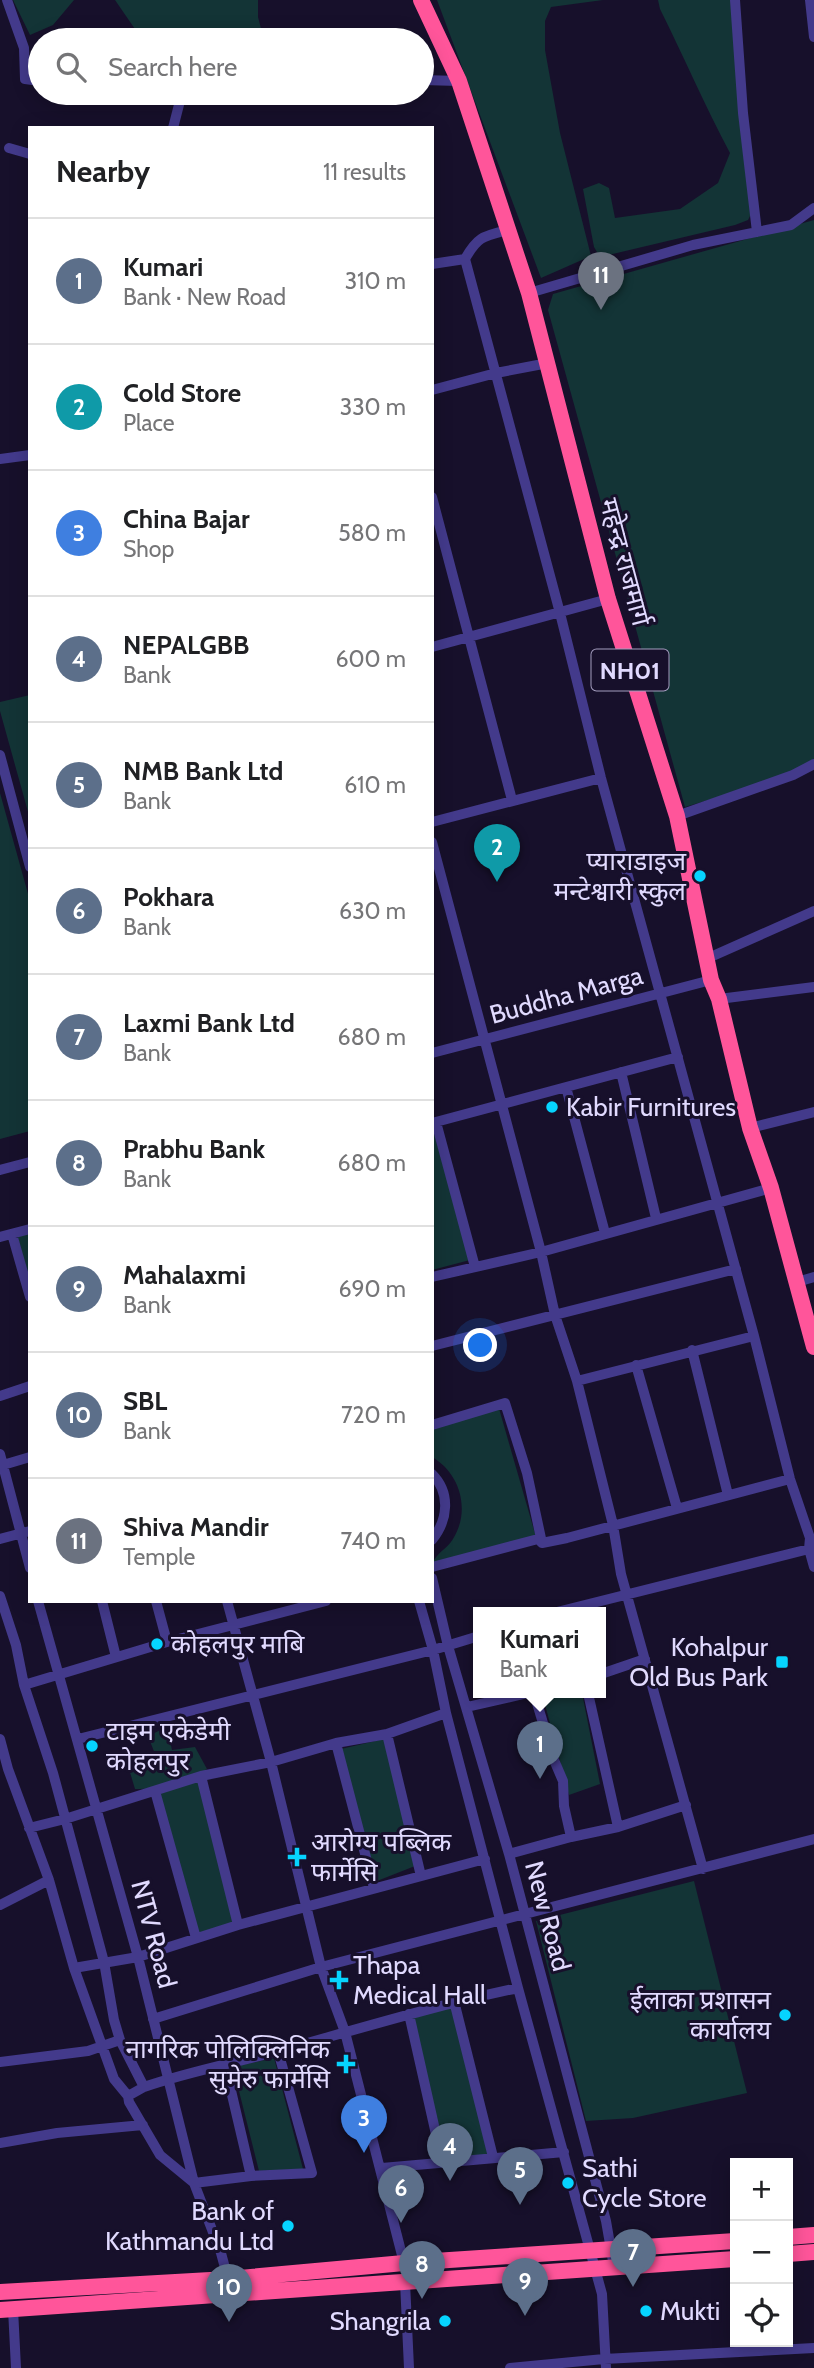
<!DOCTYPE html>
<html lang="en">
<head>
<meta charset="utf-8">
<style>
  body { margin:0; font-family:Cabin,"Noto Sans Devanagari",sans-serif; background:#f6f6f6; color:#202124 }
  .controls { position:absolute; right:21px; bottom:21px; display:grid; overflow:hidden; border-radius:0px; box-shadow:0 4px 18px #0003 }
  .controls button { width:63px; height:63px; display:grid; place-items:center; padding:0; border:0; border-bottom:2px solid #e0e0e0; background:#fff; color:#202124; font:35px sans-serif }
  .you { position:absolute; left:481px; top:1346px; width:24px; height:24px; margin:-18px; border:5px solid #fff; border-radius:50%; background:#1a73e8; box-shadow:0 0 0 10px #1a73e833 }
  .badge { display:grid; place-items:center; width:46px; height:46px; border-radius:50%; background:#0b8043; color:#fff; font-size:23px; font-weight:700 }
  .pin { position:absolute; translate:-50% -58px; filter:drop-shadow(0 2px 4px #0008) }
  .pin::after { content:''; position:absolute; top:37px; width:24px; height:21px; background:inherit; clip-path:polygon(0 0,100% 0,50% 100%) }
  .popup { position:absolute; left:473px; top:1607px; width:133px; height:91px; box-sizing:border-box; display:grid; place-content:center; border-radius:0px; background:#fff; filter:drop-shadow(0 2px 5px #0005); font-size:23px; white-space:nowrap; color:#757577 }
  .popup b { font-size:26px; color:#202124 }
  .popup::after { content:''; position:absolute; left:50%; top:100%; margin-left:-14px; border:14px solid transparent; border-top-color:#fff }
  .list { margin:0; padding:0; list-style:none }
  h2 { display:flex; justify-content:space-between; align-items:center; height:91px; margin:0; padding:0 28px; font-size:30px }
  h2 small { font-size:23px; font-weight:400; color:#757577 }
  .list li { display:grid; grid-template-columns:46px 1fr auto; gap:21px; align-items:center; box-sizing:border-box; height:126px; padding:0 28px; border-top:2px solid #e0e0e0 }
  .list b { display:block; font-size:26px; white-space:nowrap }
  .list p { margin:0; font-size:23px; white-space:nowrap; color:#757577 }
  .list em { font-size:23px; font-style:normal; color:#757577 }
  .icon { flex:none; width:38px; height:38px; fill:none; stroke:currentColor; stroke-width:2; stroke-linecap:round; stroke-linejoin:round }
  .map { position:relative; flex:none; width:814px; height:2368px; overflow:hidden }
  .search { position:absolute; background:#fff; box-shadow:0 4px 18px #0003; left:28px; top:28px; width:406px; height:77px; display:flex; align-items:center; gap:18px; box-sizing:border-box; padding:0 24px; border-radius:38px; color:#757577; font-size:26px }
  .panel { position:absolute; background:#fff; box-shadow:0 4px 18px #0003; left:28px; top:126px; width:406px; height:1477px; border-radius:0px }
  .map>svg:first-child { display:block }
  .green { fill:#133436 }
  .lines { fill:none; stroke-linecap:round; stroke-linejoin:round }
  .minor { stroke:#433a8b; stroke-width:10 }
  .highway { stroke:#ff559a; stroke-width:16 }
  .poi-dot { fill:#06d4ff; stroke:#17102b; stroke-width:2.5 }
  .labels { text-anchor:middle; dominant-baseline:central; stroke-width:6; stroke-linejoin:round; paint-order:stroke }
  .shield { fill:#17102b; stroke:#a49dbf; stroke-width:2 }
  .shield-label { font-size:24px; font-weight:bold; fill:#e1daff }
  .street-label { font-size:26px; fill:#e1daff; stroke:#17102b }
  .poi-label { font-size:26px; fill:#e1daff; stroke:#17102b; text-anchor:start }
</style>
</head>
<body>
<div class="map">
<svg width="814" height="2368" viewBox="0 0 814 2368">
  <rect width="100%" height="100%" fill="#17102b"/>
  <!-- green -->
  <path class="green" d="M13,0H74L53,25L30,35Z
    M115,0H258V17L264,40H146L137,32Z
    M437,0H603L551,7L545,21V50L560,133L591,256L541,278Z
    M658,0H732L751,214L748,220L735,225L600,257L594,247L583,189L599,183L609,188L615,218L680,209L718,183L730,153C705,106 684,57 660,9Z
    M814,220V764L792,775L685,807L548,310L553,294Z
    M30,695V819L0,711V702Z
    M0,793L30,901V1131L0,1139Z
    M432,1126L470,1260L432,1270Z
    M30,1232V1281L17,1235Z
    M498,1405L536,1537L432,1564C437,1552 447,1549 453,1539C471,1510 460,1473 432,1457V1425Z
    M560,1693H582L600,1784L569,1795L543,1697Z
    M167,1727L172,1750L195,1747L207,1769C186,1781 160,1790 135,1789L129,1769L151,1761L155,1754L148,1736Z
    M384,1739L415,1866L377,1881L341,1749Z
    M201,1779L236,1924L198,1936L156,1793Z
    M694,1881L747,2093L633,2118L586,2121L536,1921Z
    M454,2001L493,2157L442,2161L409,2014Z
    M274,2058L303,2169L259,2171L233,2067Z"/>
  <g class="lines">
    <!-- minor -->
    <path class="minor" d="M7,0L24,48L25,79L40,81
      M735,0L743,113L757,232
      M810,0L814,37
      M422,80L459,81
      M123,93L181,97L242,93
      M173,128L181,97
      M9,148L30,154
      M508,230C484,236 478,236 465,259L560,613L601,778L754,1336L790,1479L810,1538L809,1549L814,1567
      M432,264L465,259
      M529,293L693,245L791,225L814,208
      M432,390L496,373L548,363
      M0,459L30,455
      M432,497L512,800
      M432,647L608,599
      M0,755L30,867
      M677,816L793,775L814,764
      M432,822L601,778
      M432,842L541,1252L555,1315L577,1381L613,1525L621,1574L703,1869
      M706,959L814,911
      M719,999L814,987
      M432,1053L711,980
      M621,1072L656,1218
      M566,1087L605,1233
      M436,1122L475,1267
      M432,1123L678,1057
      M750,1128L814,1112
      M0,1170L30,1162
      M12,1234L30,1297
      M0,1237L30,1229
      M432,1277L541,1252L771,1188
      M797,1282L814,1277
      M432,1346L736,1269
      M692,1350L728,1495
      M636,1365L677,1508
      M577,1381L754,1336
      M0,1396L30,1386
      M432,1425L505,1403L527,1473L542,1543
      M0,1454L30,1568
      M3,1465L30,1457
      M432,1474C451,1493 448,1520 432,1540
      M0,1539L30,1531
      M432,1567L538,1539L542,1543L567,1538L790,1479
      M432,1578L448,1646L509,1854L606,2221L614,2267
      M0,1596L16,1645L24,1685L53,1773L104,1962L114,2020L120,2040L144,2087L128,2096L129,2102L160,2155L194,2183L251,2176L312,2173L278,2051
      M38,1601L138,1957L194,2183L221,2253L228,2279
      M102,1601L116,1657
      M156,1601L167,1642
      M227,1601L271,1762L321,1967L345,2032L404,2263
      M419,1601L433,1650L446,1713L518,1988L602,2294L606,2368
      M553,1613L809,1549
      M601,1674L645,1659
      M24,1685L167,1642L326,1601
      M534,1693L554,1760L563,1781L564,1806L571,1837
      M588,1693L618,1827
      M467,1707L528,1693
      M387,1734L421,1876
      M0,1739L8,1769L49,1880L74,1968L114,2079L128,2096
      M78,1739L433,1650L479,1636
      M336,1743L374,1888
      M201,1776L238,1925
      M155,1791L196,1938
      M29,1828L65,1819L201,1776L271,1762L336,1743L387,1734L446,1713
      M509,1854L571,1837L618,1827L686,1805
      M0,1905L49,1880
      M74,1968L138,1957L238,1925L485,1859
      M454,2001L493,2157
      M409,2014L442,2161
      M153,2019L321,1967L814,1839
      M0,2062L88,2051L120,2040
      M225,2065L251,2176
      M144,2087C187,2072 234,2063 279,2051C358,2029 437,2005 518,1988
      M0,2143L57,2133L143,2125
      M382,2168L564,2152
      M405,2282L409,2368
      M13,2309L16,2368
      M510,2368L604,2359L814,2348"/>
    <!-- highway -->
    <path class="highway" d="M421,0L459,81L529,293L608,599L677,816L711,980L719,999L750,1128L771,1188L814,1347
      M788,2237L814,2235
      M788,2254L814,2252
      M0,2292L228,2279L404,2263L735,2241
      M0,2310L735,2259"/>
  </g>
  <!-- markers -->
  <g class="poi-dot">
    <circle cx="700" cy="876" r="7"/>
    <circle cx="552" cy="1107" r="7"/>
    <circle cx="157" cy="1644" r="7"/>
    <rect x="775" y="1655" width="14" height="14" rx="3.5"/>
    <circle cx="92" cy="1746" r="7"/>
    <path d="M293.5 1846.5h7v7h7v7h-7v7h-7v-7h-7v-7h7z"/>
    <path d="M335.5 1969.5h7v7h7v7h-7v7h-7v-7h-7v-7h7z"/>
    <circle cx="785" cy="2015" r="7"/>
    <path d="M342.5 2053.5h7v7h7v7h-7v7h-7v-7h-7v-7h7z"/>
    <circle cx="568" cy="2183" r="7"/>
    <circle cx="288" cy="2226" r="7"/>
    <circle cx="646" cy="2311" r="7"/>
    <circle cx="445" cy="2321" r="7"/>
  </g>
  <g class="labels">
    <!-- shield labels -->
    <rect class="shield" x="591.5" y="649.5" width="77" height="41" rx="5"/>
    <g class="shield-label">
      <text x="630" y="670">NH01</text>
    </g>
    <!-- street labels -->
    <g class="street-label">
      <text transform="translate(625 562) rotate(75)">महेन्द्र राजमार्ग</text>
      <text transform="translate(566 995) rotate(-15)">Buddha Marga</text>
      <text transform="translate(548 1916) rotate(75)">New Road</text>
      <text transform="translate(154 1934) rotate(75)">NTV Road</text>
    </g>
    <!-- poi labels -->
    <g class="poi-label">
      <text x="686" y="861" text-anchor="end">प्याराडाइज<tspan x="686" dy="30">मन्टेश्वारी स्कुल</tspan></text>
      <text x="566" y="1107">Kabir Furnitures</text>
      <text x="171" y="1644">कोहलपुर माबि</text>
      <text x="768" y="1647" text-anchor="end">Kohalpur<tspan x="768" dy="30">Old Bus Park</tspan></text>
      <text x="106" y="1731">टाइम एकेडेमी<tspan x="106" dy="30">कोहलपुर</tspan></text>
      <text x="311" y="1842">आरोग्य पब्लिक<tspan x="311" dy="30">फार्मेसि</tspan></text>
      <text x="353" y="1965">Thapa<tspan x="353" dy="30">Medical Hall</tspan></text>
      <text x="771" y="2000" text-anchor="end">ईलाका प्रशासन<tspan x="771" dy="30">कार्यालय</tspan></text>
      <text x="330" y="2049" text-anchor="end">नागरिक पोलिक्लिनिक<tspan x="330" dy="30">सुमेरु फार्मेसि</tspan></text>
      <text x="582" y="2168">Sathi<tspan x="582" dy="30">Cycle Store</tspan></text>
      <text x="274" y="2211" text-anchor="end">Bank of<tspan x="274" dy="30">Kathmandu Ltd</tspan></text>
      <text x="660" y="2311">Mukti</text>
      <text x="431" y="2321" text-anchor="end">Shangrila</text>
    </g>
  </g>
</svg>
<div class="controls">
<button>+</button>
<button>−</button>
<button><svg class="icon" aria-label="locate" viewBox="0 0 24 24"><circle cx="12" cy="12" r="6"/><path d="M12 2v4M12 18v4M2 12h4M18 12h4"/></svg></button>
</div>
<div class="you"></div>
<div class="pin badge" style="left:540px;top:1779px;background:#5c6f8a">1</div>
<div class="popup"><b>Kumari</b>Bank</div>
<div class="pin badge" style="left:497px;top:882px;background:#0f9aa8">2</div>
<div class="pin badge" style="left:364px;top:2153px;background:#3f7fe0">3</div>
<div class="pin badge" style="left:450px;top:2181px;background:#5c6f8a">4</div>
<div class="pin badge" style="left:520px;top:2205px;background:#5c6f8a">5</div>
<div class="pin badge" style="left:401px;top:2223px;background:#5c6f8a">6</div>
<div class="pin badge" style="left:633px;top:2287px;background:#5c6f8a">7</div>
<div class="pin badge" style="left:422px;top:2299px;background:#5c6f8a">8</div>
<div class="pin badge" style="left:525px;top:2316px;background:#5c6f8a">9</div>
<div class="pin badge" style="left:229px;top:2322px;background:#5c6f8a">10</div>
<div class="pin badge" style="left:601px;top:310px;background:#6b7280">11</div>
<div class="search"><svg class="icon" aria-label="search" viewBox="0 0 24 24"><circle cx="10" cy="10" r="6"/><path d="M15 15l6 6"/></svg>Search here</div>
<section class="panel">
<h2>Nearby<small>11 results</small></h2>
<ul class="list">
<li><span class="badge" style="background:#5c6f8a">1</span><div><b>Kumari</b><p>Bank · New Road</p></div><em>310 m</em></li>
<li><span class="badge" style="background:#0f9aa8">2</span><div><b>Cold Store</b><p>Place</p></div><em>330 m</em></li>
<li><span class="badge" style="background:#3f7fe0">3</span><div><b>China Bajar</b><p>Shop</p></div><em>580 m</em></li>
<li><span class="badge" style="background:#5c6f8a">4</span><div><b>NEPALGBB</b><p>Bank</p></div><em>600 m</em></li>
<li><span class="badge" style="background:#5c6f8a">5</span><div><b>NMB Bank Ltd</b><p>Bank</p></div><em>610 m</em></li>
<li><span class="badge" style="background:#5c6f8a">6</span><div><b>Pokhara</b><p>Bank</p></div><em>630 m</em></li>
<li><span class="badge" style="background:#5c6f8a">7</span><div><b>Laxmi Bank Ltd</b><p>Bank</p></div><em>680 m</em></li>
<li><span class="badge" style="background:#5c6f8a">8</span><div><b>Prabhu Bank</b><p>Bank</p></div><em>680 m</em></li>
<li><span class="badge" style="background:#5c6f8a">9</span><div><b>Mahalaxmi</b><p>Bank</p></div><em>690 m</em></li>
<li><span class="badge" style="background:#5c6f8a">10</span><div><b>SBL</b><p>Bank</p></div><em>720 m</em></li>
<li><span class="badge" style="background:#6b7280">11</span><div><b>Shiva Mandir</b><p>Temple</p></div><em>740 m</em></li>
</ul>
</section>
</div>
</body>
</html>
